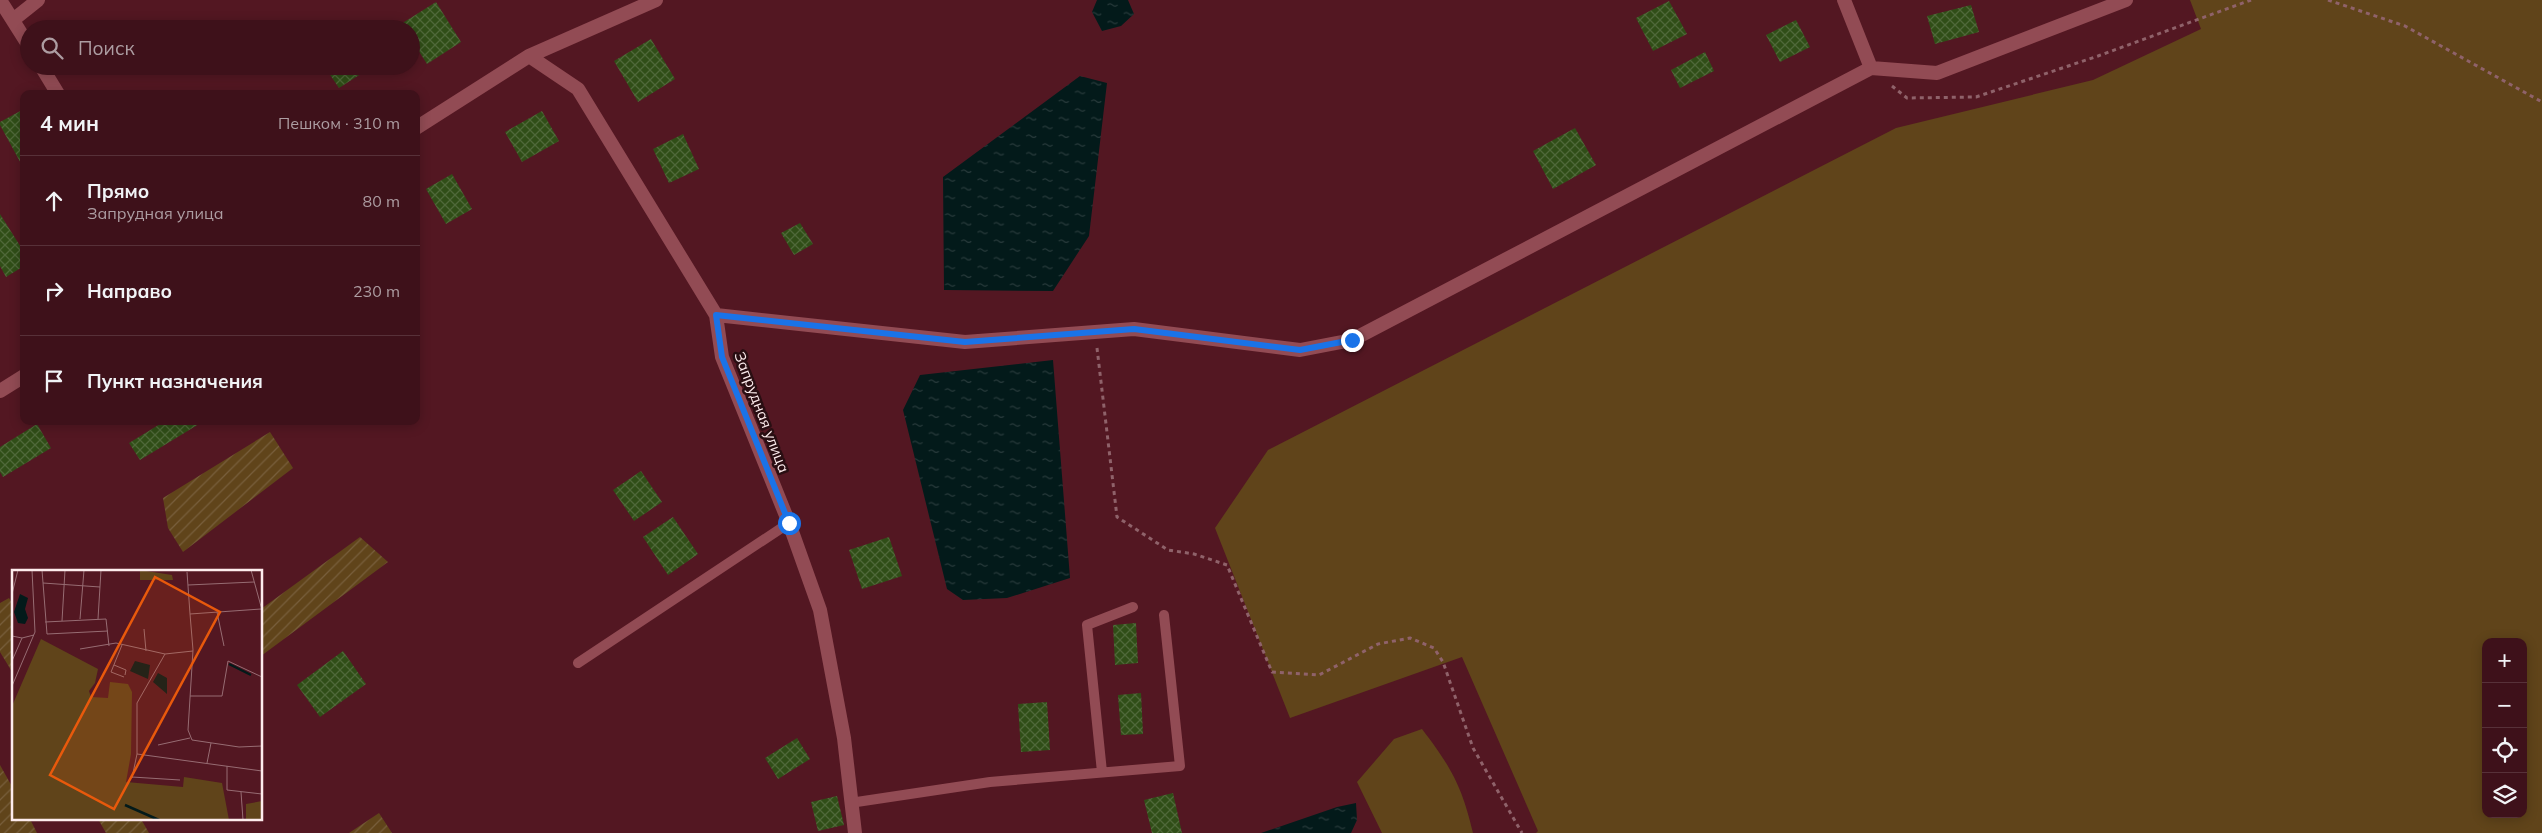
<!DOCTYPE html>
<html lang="ru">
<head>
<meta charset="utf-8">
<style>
  body { margin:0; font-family:Mulish,sans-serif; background:#491f27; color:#f1f3f6 }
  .controls { position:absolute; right:15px; bottom:15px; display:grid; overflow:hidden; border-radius:10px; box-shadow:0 2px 12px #0003 }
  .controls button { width:45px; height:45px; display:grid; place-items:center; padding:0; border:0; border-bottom:1px solid #573139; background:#3e111a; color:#f1f3f6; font:25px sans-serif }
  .stop { position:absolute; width:15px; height:15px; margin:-11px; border:4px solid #1a73e8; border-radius:50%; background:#fff }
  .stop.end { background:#1a73e8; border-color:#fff; box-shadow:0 1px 5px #0008 }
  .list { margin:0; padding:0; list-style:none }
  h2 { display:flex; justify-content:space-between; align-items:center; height:65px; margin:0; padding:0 20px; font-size:21px }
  h2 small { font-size:16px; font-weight:400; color:#ad9da2 }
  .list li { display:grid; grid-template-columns:32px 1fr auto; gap:15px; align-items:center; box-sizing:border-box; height:90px; padding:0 20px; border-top:1px solid #573139 }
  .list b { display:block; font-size:19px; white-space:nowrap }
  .list p { margin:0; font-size:16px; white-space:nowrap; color:#ad9da2 }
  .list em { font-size:16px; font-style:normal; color:#ad9da2 }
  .icon { flex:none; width:28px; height:28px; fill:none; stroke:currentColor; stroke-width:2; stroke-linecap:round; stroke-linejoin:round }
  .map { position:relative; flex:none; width:2542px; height:833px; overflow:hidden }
  .search { position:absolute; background:#3e111a; box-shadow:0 2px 12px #0003; left:20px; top:20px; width:400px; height:55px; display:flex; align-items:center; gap:12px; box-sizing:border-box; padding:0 18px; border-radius:28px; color:#ad9da2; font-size:19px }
  .panel { position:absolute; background:#3e111a; box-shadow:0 2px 12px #0003; left:20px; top:90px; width:400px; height:335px; border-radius:10px }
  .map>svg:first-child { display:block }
  .grass { fill:#60441a; fill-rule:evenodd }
  .garden { fill:url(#garden-furrows) }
  .water { fill:url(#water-ripples) }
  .building { fill:url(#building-cross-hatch) }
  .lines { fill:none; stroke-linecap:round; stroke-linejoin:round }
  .path { stroke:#8f626a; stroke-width:3; stroke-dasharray:4 4; stroke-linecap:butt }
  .service { stroke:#924b54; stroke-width:10 }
  .minor { stroke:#924b54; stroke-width:14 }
  .route { stroke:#1a73e8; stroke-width:6 }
  .labels { text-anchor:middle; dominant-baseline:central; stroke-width:5; stroke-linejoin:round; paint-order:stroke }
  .street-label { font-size:15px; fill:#fdeced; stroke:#290e12 }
  .inset-river { fill:none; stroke:#031a1a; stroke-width:2.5 }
  .inset-road { fill:none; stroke:#976c73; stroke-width:1 }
  .view { fill:#e8590c; fill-opacity:0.15; stroke:#e8590c; stroke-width:2.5 }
  .inset-edge { fill:none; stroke:#fdeced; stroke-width:2.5 }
</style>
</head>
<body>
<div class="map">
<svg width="2542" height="833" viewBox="0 0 2542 833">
  <defs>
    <pattern id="garden-furrows" width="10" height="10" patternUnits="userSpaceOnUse" patternTransform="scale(1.25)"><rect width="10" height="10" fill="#60441a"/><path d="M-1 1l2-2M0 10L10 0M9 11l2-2" fill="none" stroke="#785f3c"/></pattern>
    <pattern id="water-ripples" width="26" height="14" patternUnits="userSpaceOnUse" patternTransform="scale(1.25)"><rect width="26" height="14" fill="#031a1a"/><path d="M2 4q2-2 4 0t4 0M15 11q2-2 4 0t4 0" fill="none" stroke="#293b3c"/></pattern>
    <pattern id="building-cross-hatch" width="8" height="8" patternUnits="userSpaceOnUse" patternTransform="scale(1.25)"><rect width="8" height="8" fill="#304e17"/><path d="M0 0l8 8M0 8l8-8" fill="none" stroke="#4f6839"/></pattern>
  </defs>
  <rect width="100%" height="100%" fill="#531722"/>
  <!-- grass -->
  <path class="grass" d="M2190,0H2542V833H1536L1538,831L1462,657L1290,718L1215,528L1268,450L1896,128L2093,80L2201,29ZM2486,642H2523V814H2486Z
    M1422,729C1451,767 1462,786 1473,833H1382L1357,782L1394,739Z"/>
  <!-- garden -->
  <path class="garden" d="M270,432L293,468L183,552L168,528L163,498Z
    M360,537L388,562L261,656V609Z
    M9,598L14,606V675L0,652V603Z
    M0,765L14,790V819H30L37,833H0Z
    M379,813L392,833H349Z
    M98,819H141L149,833H106Z"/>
  <!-- water -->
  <path class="water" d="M1097,0H1128L1134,14L1121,26L1102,31L1092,12Z
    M1080,76L1107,83L1089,236L1053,291L944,290L943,177Z
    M1053,360L1070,578L1007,598L963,600L947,589L903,410L920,375Z
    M1356,803L1357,820L1351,833H1261L1337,807Z"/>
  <!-- building -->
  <path class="building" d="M1669,1L1687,34L1653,51L1636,18Z
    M436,2L461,42L427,64L411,39V29H404L401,24Z
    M1971,5L1979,32L1935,44L1927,16Z
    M1796,20L1810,47L1780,62L1766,35Z
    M651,39L675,79L638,102L614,61Z
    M1705,52L1714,71L1680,88L1671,70Z
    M324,66H365L367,70L339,88Z
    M24,109V169L0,125V122Z
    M542,111L559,141L522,162L505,132Z
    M1575,128L1596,165L1553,189L1533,151Z
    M683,134L699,169L669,183L653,149Z
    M452,174L472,209L446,224L426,189Z
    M0,214L24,252V266L6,277L0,266Z
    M800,223L813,244L794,255L781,233Z
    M165,421H204L140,460L129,443Z
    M37,424L51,448L3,477L0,472V447Z
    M641,471L662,502L634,521L613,490Z
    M673,517L698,554L668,575L643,537Z
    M889,537L902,576L862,589L849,550Z
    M1136,623L1138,663L1115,665L1113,625Z
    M343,651L366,684L320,717L297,685Z
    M1141,693L1143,734L1121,735L1118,695Z
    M1047,702L1050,750L1021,752L1018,704Z
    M797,738L810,759L778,779L765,758Z
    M1173,793L1182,833H1152L1144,800Z
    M837,796L844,825L818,831L811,802Z"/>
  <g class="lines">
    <!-- path -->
    <path class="path" d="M2328,0L2405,26L2542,102
      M1892,86L1907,98L1976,97L2098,56L2251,0
      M1097,348L1117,517L1168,550L1194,554L1227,565L1272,672L1319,675L1378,644L1410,638L1434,648L1443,662L1473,748L1522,833"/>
    <!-- service -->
    <path class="service" d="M578,663L789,523
      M1102,772L1087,625L1133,607
      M850,803L990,782L1180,766L1164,615"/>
    <!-- minor -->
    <path class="minor" d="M0,0L29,46
      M13,20L38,0
      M529,56L578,89L716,315L722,357L789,523L820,610L844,738L855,833
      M41,66L58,94
      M1871,68L1937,73L2126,0
      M416,128L529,56L656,0
      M716,315L965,342L1134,329L1300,350L1352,340L1871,68L1844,0
      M0,391L24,376"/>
  </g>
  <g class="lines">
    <!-- route -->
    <path class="route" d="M789,523L722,357L716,315L965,342L1134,329L1300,350L1352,340"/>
  </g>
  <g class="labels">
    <!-- street labels -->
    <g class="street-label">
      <text transform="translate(762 412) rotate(69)">Запрудная улица</text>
    </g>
  </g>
  <!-- overview -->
  <g transform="translate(12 570)">
    <rect width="250" height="250" fill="#531722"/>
    <path d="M29,69L86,99L83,113L77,121L79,127L96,128L98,112L116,114L120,122L119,184L114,212L171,217L172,207L210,213L217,250H0V136ZM250,231V250H234V234Z" fill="#60441a"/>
    <path d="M128,0L160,5L161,10H128Z" fill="#60441a"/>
    <path d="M8,24L16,28L13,39L16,48L13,54L6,53L2,42ZM123,91L138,95L136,109L118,101ZM146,103L155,108V124L141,112Z" fill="#031a1a"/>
    <path class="inset-river" d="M217,94L239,105M113,235L147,250"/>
    <path class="inset-road" d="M30,0L35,64L96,61M239,0L250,40M175,2L178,44M31,13L88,17M176,15L242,12M0,24L6,0M249,39L178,44L181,80L176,160L180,170L227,177L250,176M205,42L212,76M68,49L72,0M86,49L89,0M50,51L53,0M33,52L94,49L97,76M132,59L134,81M0,66L10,68L22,65M110,75L99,102L112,107M68,79L104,73L153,84L181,81M153,84L125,133V184L250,201M0,91L10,68M102,95L114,100L113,105M0,116L23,62L20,0M178,126H210L216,91L250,107M146,175L178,168M195,193L199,173M215,196V220L250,224M120,207L168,210M120,208L125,184M229,222L231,250"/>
    <path class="view" d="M143,7L208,42L102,239L38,205Z"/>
    <rect width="250" height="250" class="inset-edge"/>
  </g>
</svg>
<div class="controls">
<button>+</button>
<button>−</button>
<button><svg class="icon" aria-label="locate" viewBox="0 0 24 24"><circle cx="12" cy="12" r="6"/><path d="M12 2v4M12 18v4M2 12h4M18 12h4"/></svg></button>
<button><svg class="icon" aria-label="layers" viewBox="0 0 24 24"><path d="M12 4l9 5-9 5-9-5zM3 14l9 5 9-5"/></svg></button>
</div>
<div class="stop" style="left:789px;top:523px"></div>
<div class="stop end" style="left:1352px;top:340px"></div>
<div class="search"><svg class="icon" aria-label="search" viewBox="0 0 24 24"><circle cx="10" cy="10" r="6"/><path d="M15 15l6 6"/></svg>Поиск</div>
<section class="panel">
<h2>4 мин<small>Пешком · 310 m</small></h2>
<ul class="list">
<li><svg class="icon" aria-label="ahead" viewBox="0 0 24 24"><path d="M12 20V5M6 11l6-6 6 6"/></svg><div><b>Прямо</b><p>Запрудная улица</p></div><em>80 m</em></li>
<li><svg class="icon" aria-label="right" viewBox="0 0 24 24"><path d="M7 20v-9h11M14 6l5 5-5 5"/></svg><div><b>Направо</b></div><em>230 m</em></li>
<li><svg class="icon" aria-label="arrive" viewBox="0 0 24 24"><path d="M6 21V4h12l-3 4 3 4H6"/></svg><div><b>Пункт назначения</b></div></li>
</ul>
</section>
</div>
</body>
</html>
